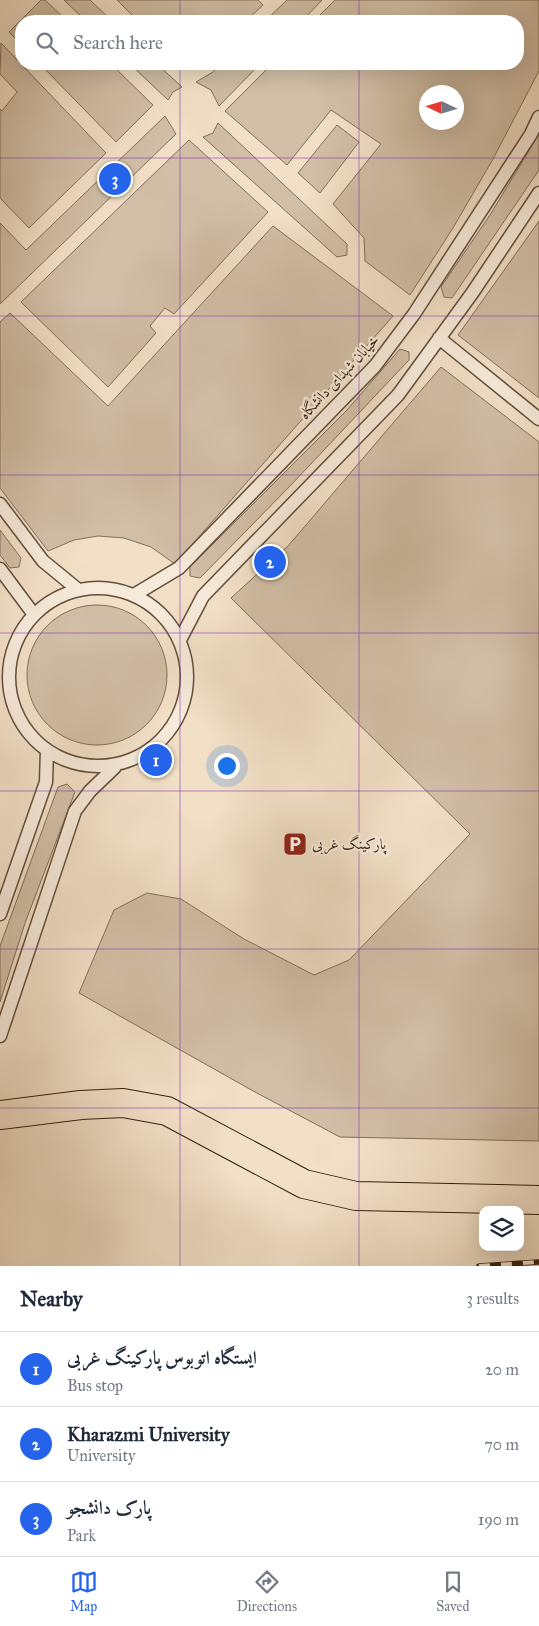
<!DOCTYPE html>
<html lang="en">
<head>
<meta charset="utf-8">
<style>
  body { margin:0; font-family:"IM FELL Great Primer",Amiri,serif; background:#f6f6f7; color:#1f2937 }
  .controls { position:absolute; right:15px; bottom:15px; display:grid; overflow:hidden; border-radius:10px; box-shadow:0 5px 20px #0002 }
  .controls button { width:45px; height:45px; display:grid; place-items:center; padding:0; border:0; border-bottom:1px solid #e0e1e3; background:#fff; color:#1f2937; font:25px sans-serif }
  .compass { position:absolute; left:419px; top:85px; width:45px; height:45px; border-radius:50%; background:#fff; box-shadow:0 5px 20px #0002; rotate:274deg }
  .you { position:absolute; left:226px; top:765px; width:18px; height:18px; margin:-12px; border:4px solid #fff; border-radius:50%; background:#1a73e8; box-shadow:0 0 0 8px #1a73e833 }
  .badge { display:grid; place-items:center; width:32px; height:32px; border-radius:50%; background:#2563eb; color:#fff; font-size:16px; font-weight:700 }
  .pin { position:absolute; translate:-50% -50%; border:2px solid #fff; box-shadow:0 1px 5px #0006 }
  .list { margin:0; padding:0; list-style:none }
  h2 { display:flex; justify-content:space-between; align-items:center; height:65px; margin:0; padding:0 20px; font-size:21px }
  h2 small { font-size:16px; font-weight:400; color:#747a83 }
  .list li { display:grid; grid-template-columns:32px 1fr auto; gap:15px; align-items:center; box-sizing:border-box; height:75px; padding:0 20px; border-top:1px solid #e0e1e3 }
  .list b { display:block; font-size:19px; white-space:nowrap }
  .list p { margin:0; font-size:16px; white-space:nowrap; color:#747a83 }
  .list em { font-size:16px; font-style:normal; color:#747a83 }
  .icon { flex:none; width:28px; height:28px; fill:none; stroke:currentColor; stroke-width:2; stroke-linecap:round; stroke-linejoin:round }
  .map { position:relative; flex:none; width:539px; height:1266px; overflow:hidden }
  .search { position:absolute; background:#fff; box-shadow:0 5px 20px #0002; left:15px; right:15px; top:15px; height:55px; display:flex; align-items:center; gap:12px; box-sizing:border-box; padding:0 18px; border-radius:20px; color:#747a83; font-size:19px }
  .sheet { height:290px; background:#fff }
  nav { display:flex; justify-content:space-around; align-items:center; box-sizing:border-box; height:70px; border-top:1px solid #e0e1e3; background:#fff; font-size:14px; color:#747a83 }
  nav a { display:grid; justify-items:center; gap:2px }
  nav .on { color:#2563eb }
  .map>svg:first-child { display:block }
  .green { fill:#d1bea6; stroke:#836e58; fill-rule:evenodd }
  .lines { fill:none; stroke-linecap:round; stroke-linejoin:round }
  .service-casing { stroke:#644e3a; stroke-width:15 }
  .primary-casing { stroke:#351e0b; stroke-width:30 }
  .service { stroke:#f6eada; stroke-width:12 }
  .primary { stroke:#f1dfc6; stroke-width:28 }
  .rail-casing { stroke:#351e0b; stroke-width:5.5 }
  .rail { stroke:#f6eada; stroke-width:4; stroke-dasharray:11; stroke-linecap:butt }
  .grid { fill:none; stroke:#7b2cbf; stroke-width:1; stroke-opacity:0.55 }
  .labels { text-anchor:middle; dominant-baseline:central; stroke-width:4.5; stroke-linejoin:round; paint-order:stroke }
  .street-label { font-size:15px; fill:#351e0b; stroke:#f6eada }
  .poi-label { font-size:15px; fill:#351e0b; stroke:#f6eada; text-anchor:start }
</style>
</head>
<body>
<div class="map">
<svg width="539" height="1266" viewBox="0 0 539 1266">
  <rect width="100%" height="100%" fill="#f1dfc6"/>
  <filter id="stains"><feTurbulence type="fractalNoise" baseFrequency=".004" numOctaves="4"/><feColorMatrix values="0 0 0 0 .2 0 0 0 0 .09 0 0 0 0 .02 0 0 0 .5 -.17"/></filter>
  <radialGradient id="worn" r=".72"><stop offset=".6" stop-color="#630" stop-opacity="0"/><stop offset="1" stop-color="#630" stop-opacity=".3"/></radialGradient>
  <!-- green -->
  <path class="green" d="M41,0H45L67,21H21V44L9,32Z
    M64,0H90L112,21H86Z
    M117,0H258L263,5L246,21H138Z
    M287,0H322L302,21H265Z
    M335,0H539V71L493,159L453,228L410,295L365,261L364,238L333,204L381,144L331,110L287,165L225,111L272,64H518V21H314ZM426,92H456V122H426Z
    M1,43L106,153L29,228L0,198V109L2,111L17,92L0,74Z
    M40,64H111L153,105L116,142Z
    M130,64H157L182,87L173,92L168,100Z
    M221,64H260L219,106L211,90L196,82L213,72Z
    M165,116L176,134L0,304V223L26,250Z
    M218,123L347,244V255L337,257L203,137L213,133Z
    M337,125L359,142L320,193L298,173Z
    M539,134V170L452,298L444,297L441,287L490,215Z
    M189,140L268,212L174,314L165,308L150,326L156,333L108,387L21,302Z
    M539,221V398L458,335Z
    M273,226L393,316L175,564L151,547L124,538L98,536L74,540L48,551L0,488V322L10,313L108,406Z
    M400,349L409,352V360L291,485L200,578L190,576V567L347,410Z
    M441,367L539,442V1141L340,1137L255,1092L79,993L114,910L147,893L181,899L244,939L314,975L349,960L470,834L231,598L288,546Z
    M0,530L21,558L19,567L10,568L0,555Z
    M27 675a70 70 0 1 1 140 0a70 70 0 1 1-140 0Z
    M67,784L75,792L25,923L0,1002V946L58,787Z"/>
  <g class="lines">
    <!-- service casing -->
    <g class="service-casing">
      <path id="service" d="M439,338L539,419
        M0,504L43,561L76,588
        M0,569L32,612
        M9 677a89 89 0 1 1 178 0a89 89 0 1 1-178 0Z
        M134,595L179,568L375,366L414,314L531,134L539,117
        M180,640L203,596L398,395L473,292L539,193
        M0,914L46,782L47,750
        M0,1036L75,811L90,791L115,767"/>
    </g>
    <!-- primary casing -->
    <g class="primary-casing">
      <path id="primary" d="M0,1115L81,1105L123,1103L167,1111L304,1184L356,1196L539,1200"/>
    </g>
    <!-- service -->
    <use href="#service" class="service"/>
    <!-- primary -->
    <use href="#primary" class="primary"/>
    <!-- rail casing -->
    <g class="rail-casing">
      <path id="rail" d="M479,1266L539,1262"/>
    </g>
    <!-- rail -->
    <use href="#rail" class="rail"/>
  </g>
  <!-- grid -->
  <path class="grid" d="M180,0V21M359,0V21M180,64V1266M359,64V1266M0,158H539M0,316H539M0,475H539M0,633H539M0,791H539M0,949H539M0,1108H539"/>
  <!-- icons -->
  <defs>
    <g id="parking-square" transform="scale(1.25)"><rect x="-9" y="-9" width="18" height="18" rx="4" fill="#8f2418" stroke="#f6eada"/><path d="M-3.5-5.5H1a3.5 3.5 0 0 1 0 7H-1V5.5H-3.5ZM-1-3.4V-.6H.8a1.4 1.4 0 0 0 0-2.8Z" fill="#fff"/></g>
  </defs>
  <g fill-rule="evenodd">
    <use href="#parking-square" x="295" y="844"/>
  </g>
  <g class="labels">
    <!-- street labels -->
    <g class="street-label">
      <text transform="translate(339 377) rotate(-47)">خیابان شهدای دانشگاه</text>
    </g>
    <!-- poi labels -->
    <g class="poi-label">
      <text x="312" y="844">پارکینگ غربی</text>
    </g>
  </g>
  <rect width="100%" height="100%" filter="url(#stains)"/>
  <rect width="100%" height="100%" fill="url(#worn)"/>
</svg>
<div class="controls">
<button><svg class="icon" aria-label="layers" viewBox="0 0 24 24"><path d="M12 4l9 5-9 5-9-5zM3 14l9 5 9-5"/></svg></button>
</div>
<svg class="compass" viewBox="-18 -18 36 36"><path d="M0-13l5 13h-10z" fill="#e53935"/><path d="M0 13l5-13h-10z" fill="#747a83"/></svg>
<div class="you"></div>
<div class="pin badge" style="left:156px;top:760px">1</div>
<div class="pin badge" style="left:270px;top:562px">2</div>
<div class="pin badge" style="left:115px;top:179px">3</div>
<div class="search"><svg class="icon" aria-label="search" viewBox="0 0 24 24"><circle cx="10" cy="10" r="6"/><path d="M15 15l6 6"/></svg>Search here</div>
</div>
<section class="sheet">
<h2>Nearby<small>3 results</small></h2>
<ul class="list">
<li><span class="badge">1</span><div><b>ایستگاه اتوبوس پارکینگ غربی</b><p>Bus stop</p></div><em>20 m</em></li>
<li><span class="badge">2</span><div><b>Kharazmi University</b><p>University</p></div><em>70 m</em></li>
<li><span class="badge">3</span><div><b>پارک دانشجو</b><p>Park</p></div><em>190 m</em></li>
</ul>
</section>
<nav>
<a class="on"><svg class="icon" aria-label="map" viewBox="0 0 24 24"><path d="M3 6l6-2 6 2 6-2v14l-6 2-6-2-6 2zM9 4v14M15 6v14"/></svg>Map</a>
<a><svg class="icon" aria-label="directions" viewBox="0 0 24 24"><path d="M12 3l9 9-9 9-9-9zM9 14v-3h6M13 9l2 2-2 2"/></svg>Directions</a>
<a><svg class="icon" aria-label="saved" viewBox="0 0 24 24"><path d="M7 4h10v16l-5-4-5 4z"/></svg>Saved</a>
</nav>
</body>
</html>
